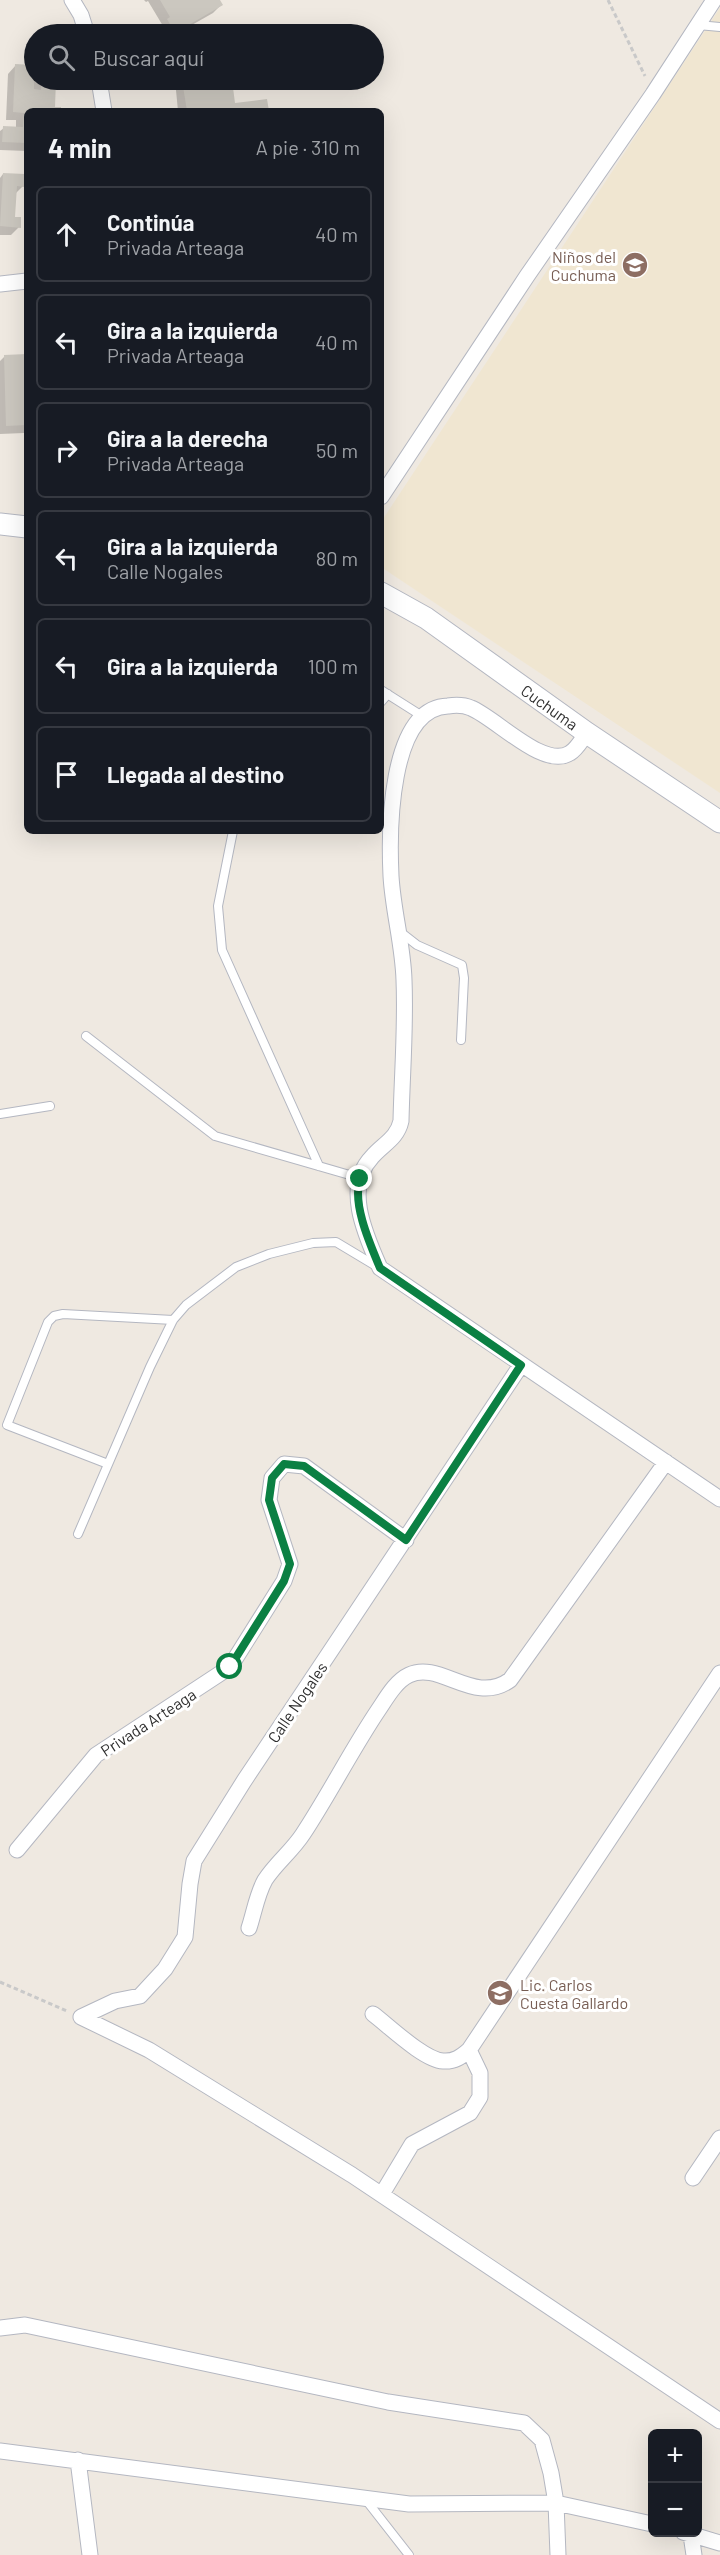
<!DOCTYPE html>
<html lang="es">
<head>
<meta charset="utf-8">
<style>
  body { margin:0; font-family:Barlow,sans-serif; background:#242831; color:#f1f3f6 }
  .controls { position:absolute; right:18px; bottom:18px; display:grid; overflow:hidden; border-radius:9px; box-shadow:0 6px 24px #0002 }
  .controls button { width:54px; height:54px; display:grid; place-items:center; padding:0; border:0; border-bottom:2px solid #363941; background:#171b24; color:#f1f3f6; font:30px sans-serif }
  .stop { position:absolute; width:18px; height:18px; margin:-14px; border:4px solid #0b8043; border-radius:50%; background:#fff }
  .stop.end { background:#0b8043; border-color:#fff; box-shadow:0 2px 6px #0008 }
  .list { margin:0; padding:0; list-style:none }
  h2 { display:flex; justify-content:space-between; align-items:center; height:78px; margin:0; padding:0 24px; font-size:26px }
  h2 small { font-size:20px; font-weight:400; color:#9ea1a6 }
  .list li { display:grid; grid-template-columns:39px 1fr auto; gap:18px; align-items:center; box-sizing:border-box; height:96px; margin:0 12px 12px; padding:0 12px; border:2px solid #363941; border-radius:9px }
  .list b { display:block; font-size:22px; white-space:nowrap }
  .list p { margin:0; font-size:20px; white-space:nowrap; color:#9ea1a6 }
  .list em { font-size:20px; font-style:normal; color:#9ea1a6 }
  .icon { flex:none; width:33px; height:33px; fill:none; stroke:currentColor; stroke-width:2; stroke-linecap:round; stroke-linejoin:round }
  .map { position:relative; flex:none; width:720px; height:2555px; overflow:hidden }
  .search { position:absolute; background:#171b24; box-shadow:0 6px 24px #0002; left:24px; top:24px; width:360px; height:66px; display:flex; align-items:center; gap:15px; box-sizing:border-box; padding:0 21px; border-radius:33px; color:#9ea1a6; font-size:22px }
  .panel { position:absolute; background:#171b24; box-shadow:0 6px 24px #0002; left:24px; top:108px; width:360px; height:726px; border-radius:9px }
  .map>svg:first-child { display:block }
  .education { fill:#f0e6d1 }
  .shadow { fill:#0003 }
  .building { fill:#cbc7bf }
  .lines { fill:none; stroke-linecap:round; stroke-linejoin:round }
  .lane-casing { stroke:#b4b7c1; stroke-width:10 }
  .street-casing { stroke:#b4b7c1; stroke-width:17 }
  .secondary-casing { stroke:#b4b7c1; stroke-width:23 }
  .path { stroke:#c9c9c9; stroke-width:3; stroke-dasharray:4.5 3; stroke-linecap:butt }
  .lane { stroke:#fff; stroke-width:8 }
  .street { stroke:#fff; stroke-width:15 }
  .secondary { stroke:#fff; stroke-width:21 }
  .route { stroke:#0b8043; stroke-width:8 }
  .labels { text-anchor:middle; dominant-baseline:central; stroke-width:6; stroke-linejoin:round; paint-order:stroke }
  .education-label { font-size:16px; fill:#785e54; stroke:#fff; text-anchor:end }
  .street-label { font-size:16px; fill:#2e2e2e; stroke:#fff }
</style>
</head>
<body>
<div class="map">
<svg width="720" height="2555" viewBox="0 0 720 2555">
  <rect width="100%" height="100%" fill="#efe9e1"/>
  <!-- education -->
  <path class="education" d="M720,8V793L381,567V522Z"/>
  <!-- shadow -->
  <path class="shadow" d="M144,0H218L221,5L213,13L176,34H163L160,28L163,26L148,1L146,2Z
    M16,65L33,75L34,73V80H59L55,84L54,108L60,111H27V151L0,150V131L4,128H16V120H6L8,74Z
    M175,80H230L234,105L267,111H178Z
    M3,174L23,186L15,194L14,218L19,227L11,235H0V237V178Z
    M5,356H27V430L24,433L0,434V361Z"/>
  <!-- building -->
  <path class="building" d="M160,0H220L223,5L175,33L167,19L170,17Z
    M15,64L34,65V89L41,90L42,80H56L55,107H61V111H27V143L2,142L3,126L23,127L24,113L13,112Z
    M182,80H232L235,103L267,99L269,111H187Z
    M3,173L25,174L24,187L17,186L15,217H21V228L0,226Z
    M27,354V425L6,426L4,355Z"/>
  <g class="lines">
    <!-- lane casing -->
    <g class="lane-casing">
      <path id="lane" d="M698,25L720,27
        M381,690L422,716
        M381,702L388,694
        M233,831L218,906L222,950L319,1166
        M399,931L417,945L462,965L464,978L461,1040
        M86,1036L215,1136L360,1178
        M0,1114L50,1106
        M108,1464L7,1425L48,1322L54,1316L63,1314L173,1320
        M78,1534L150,1367L173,1320L186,1305L236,1267L269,1254L313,1243L336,1242L376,1266
        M366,2500L409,2555"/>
    </g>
    <!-- street casing -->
    <g class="street-casing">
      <path id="street" d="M72,0L81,15L87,34
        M99,80L104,111
        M0,284L27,281
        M381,497L527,276L653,94L714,0
        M587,733C582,739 577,749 570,753C544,770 496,718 471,708C464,705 455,705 448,706C388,708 389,834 391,876C393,911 403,945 404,980C406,1027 402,1074 401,1121C397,1139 383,1144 372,1157C343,1187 366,1236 380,1268L720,1499
        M17,1850L96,1755L230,1667L284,1581L290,1564L269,1500L272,1478L284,1464L304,1466L406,1540
        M249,1928C254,1913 257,1894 265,1880C276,1863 292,1851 303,1834C330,1793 352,1749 379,1709C387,1697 396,1681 409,1675C440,1660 474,1706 510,1680L666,1462
        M373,2014C389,2026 424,2060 443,2061C454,2062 461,2057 469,2050L720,1673
        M81,2017L115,2001L140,1996L165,1969L185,1937L190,1884L194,1861L244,1781L521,1365
        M81,2017L149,2050L352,2175L720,2421
        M693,2178L720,2138
        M382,2194L412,2144L470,2113L480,2097V2073L469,2050
        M0,2328L25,2325L388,2402L524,2423L542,2440L551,2473L556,2503L558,2555
        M0,2451L409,2504L556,2503L652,2524
        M78,2460L90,2555
        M683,2532L720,2543
        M691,2535L694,2555"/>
    </g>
    <!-- secondary casing -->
    <g class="secondary-casing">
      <g id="secondary">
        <path d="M0,524L27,527"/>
        <path id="s1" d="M381,593L426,618L587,733L720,822"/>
      </g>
    </g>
    <!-- path -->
    <path class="path" d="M608,0L645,76
      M0,1982L67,2011"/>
    <!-- lane -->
    <use href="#lane" class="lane"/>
    <!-- street -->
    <use href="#street" class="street"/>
    <!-- secondary -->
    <use href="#secondary" class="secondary"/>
  </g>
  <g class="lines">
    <!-- route -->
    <path class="route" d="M230,1667L284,1581L290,1564L269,1500L272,1478L284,1464L304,1466L406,1540L521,1365L380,1268C370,1244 352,1204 360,1179"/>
  </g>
  <!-- icons -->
  <defs>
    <g id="school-disc" transform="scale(1.35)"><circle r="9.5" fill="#8d6e63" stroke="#fff"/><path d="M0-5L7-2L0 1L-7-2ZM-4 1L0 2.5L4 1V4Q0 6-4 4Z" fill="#fff"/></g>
    <g id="university-disc" transform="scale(1.35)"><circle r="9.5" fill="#8d6e63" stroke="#fff"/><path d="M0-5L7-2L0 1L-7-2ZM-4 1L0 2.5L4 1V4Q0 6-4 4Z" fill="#fff"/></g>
  </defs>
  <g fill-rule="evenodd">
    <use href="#school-disc" x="635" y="265"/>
    <use href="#university-disc" x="500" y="1993"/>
  </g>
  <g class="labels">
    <!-- education labels -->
    <g class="education-label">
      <text x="616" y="256">Niños del<tspan x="616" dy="18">Cuchuma</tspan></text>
      <text x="520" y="1984" text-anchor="start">Lic. Carlos<tspan x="520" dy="18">Cuesta Gallardo</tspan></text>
    </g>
    <!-- street labels -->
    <g class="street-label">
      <text stroke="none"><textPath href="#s1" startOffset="204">Cuchuma</textPath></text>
      <text transform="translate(297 1702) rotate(-56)">Calle Nogales</text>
      <text transform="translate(148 1722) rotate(-33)">Privada Arteaga</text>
    </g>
  </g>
</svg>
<div class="controls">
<button>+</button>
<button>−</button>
</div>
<div class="stop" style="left:230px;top:1667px"></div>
<div class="stop end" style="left:360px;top:1179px"></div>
<div class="search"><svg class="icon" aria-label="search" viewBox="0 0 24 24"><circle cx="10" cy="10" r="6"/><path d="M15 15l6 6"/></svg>Buscar aquí</div>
<section class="panel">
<h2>4 min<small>A pie · 310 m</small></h2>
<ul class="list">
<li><svg class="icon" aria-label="ahead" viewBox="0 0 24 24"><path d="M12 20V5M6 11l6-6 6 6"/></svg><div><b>Continúa</b><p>Privada Arteaga</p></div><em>40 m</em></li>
<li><svg class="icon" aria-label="left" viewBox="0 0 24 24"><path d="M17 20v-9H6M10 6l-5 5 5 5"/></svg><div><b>Gira a la izquierda</b><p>Privada Arteaga</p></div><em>40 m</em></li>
<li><svg class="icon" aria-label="right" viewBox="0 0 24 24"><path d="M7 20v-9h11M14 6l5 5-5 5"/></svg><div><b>Gira a la derecha</b><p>Privada Arteaga</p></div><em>50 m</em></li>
<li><svg class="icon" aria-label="left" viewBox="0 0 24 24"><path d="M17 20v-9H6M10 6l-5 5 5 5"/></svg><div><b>Gira a la izquierda</b><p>Calle Nogales</p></div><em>80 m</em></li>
<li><svg class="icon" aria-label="left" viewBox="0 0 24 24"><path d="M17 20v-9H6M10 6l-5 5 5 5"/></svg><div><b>Gira a la izquierda</b></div><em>100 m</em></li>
<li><svg class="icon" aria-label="arrive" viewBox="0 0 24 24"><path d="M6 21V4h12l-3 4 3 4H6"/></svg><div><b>Llegada al destino</b></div></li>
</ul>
</section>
</div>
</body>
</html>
